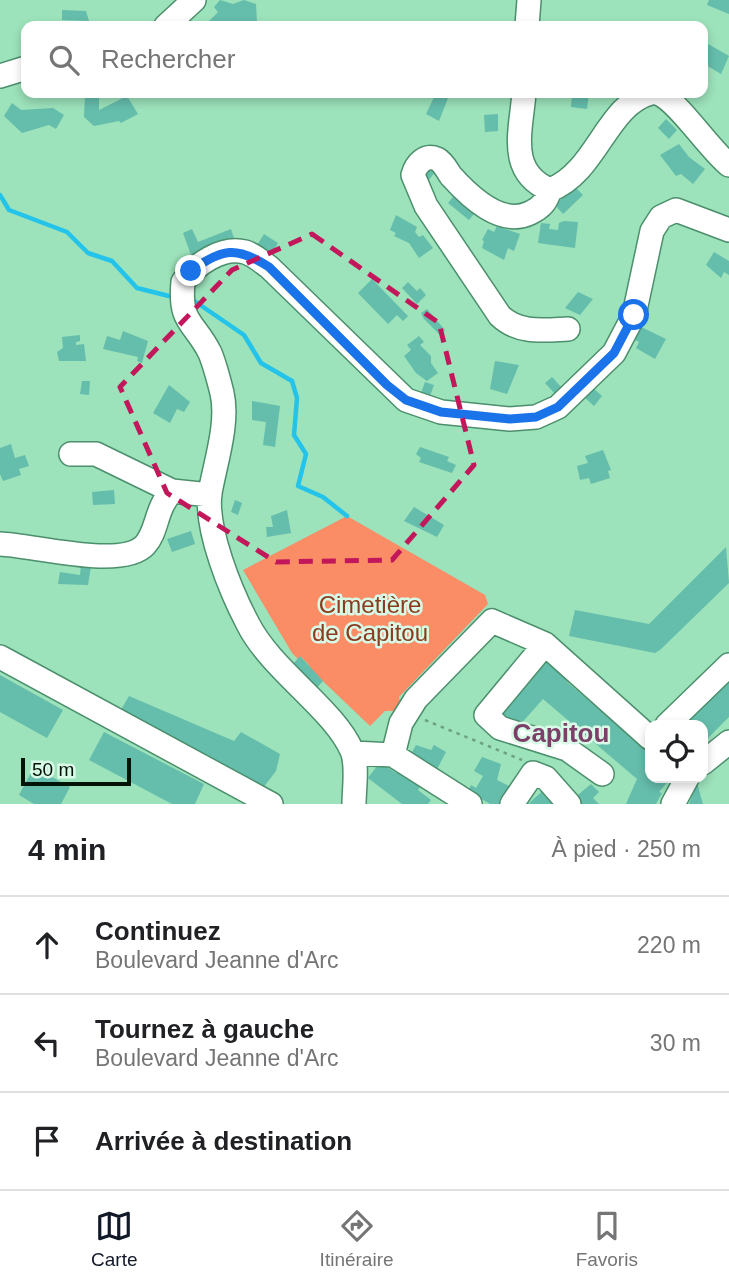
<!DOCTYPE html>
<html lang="fr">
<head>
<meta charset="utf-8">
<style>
  body { margin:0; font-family:Arial,sans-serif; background:#f2f2f2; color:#202124 }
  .controls { position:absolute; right:21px; bottom:21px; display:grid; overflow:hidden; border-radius:14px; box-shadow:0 4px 10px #0003 }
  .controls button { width:63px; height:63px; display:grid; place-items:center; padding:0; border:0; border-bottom:2px solid #e0e0e0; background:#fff; color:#202124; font:35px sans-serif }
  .scale { position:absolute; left:21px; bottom:18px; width:110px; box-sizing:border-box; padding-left:7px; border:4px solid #001307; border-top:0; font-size:19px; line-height:24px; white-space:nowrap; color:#001307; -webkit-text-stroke:5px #d8fae6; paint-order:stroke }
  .stop { position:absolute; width:21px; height:21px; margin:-16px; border:5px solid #1a73e8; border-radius:50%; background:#fff }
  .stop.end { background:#1a73e8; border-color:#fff; box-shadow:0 2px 7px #0008 }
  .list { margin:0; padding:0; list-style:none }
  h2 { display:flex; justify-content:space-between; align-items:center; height:91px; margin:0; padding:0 28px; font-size:30px }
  h2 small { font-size:23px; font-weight:400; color:#757577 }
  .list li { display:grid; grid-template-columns:46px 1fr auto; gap:21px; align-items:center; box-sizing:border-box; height:98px; padding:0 28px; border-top:2px solid #e0e0e0 }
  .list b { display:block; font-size:26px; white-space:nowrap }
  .list p { margin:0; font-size:23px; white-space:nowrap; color:#757577 }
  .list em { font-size:23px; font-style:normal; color:#757577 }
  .icon { flex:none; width:38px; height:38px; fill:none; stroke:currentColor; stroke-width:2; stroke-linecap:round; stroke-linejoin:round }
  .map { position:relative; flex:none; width:729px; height:804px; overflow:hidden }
  .search { position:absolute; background:#fff; box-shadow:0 4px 10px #0003; left:21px; right:21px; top:21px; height:77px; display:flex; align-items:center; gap:18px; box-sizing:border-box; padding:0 24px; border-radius:14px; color:#757577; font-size:26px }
  .sheet { height:385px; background:#fff }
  nav { display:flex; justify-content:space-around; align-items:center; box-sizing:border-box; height:98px; border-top:2px solid #e0e0e0; background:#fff; font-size:19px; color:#757577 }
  nav a { display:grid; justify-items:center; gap:4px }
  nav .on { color:#111827 }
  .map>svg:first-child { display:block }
  .green { fill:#fa8c66 }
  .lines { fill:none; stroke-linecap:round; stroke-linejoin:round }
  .stream { stroke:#24c3e9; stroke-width:4.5 }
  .building { fill:#65bdac }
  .minor-casing { stroke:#4b8f6c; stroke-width:26 }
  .path { stroke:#6ca284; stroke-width:2.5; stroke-dasharray:3.5 5; stroke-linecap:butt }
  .minor { stroke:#fff; stroke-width:23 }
  .route { stroke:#1a73e8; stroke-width:9 }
  .marked { fill:none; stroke:#c2185b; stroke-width:5; stroke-dasharray:14 9; stroke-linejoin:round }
  .labels { text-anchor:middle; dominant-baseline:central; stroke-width:5; stroke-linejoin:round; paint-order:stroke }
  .park-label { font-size:24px; fill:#8b3c1e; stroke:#d8fae6 }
  .neighbourhood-label { font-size:26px; font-weight:bold; fill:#7b3f69; stroke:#d8fae6 }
</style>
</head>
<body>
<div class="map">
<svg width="729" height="804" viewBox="0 0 729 804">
  <rect width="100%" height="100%" fill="#9ce2bb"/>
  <!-- green -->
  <path class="green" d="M347,516L485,595L488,604L399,697L402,711H385L370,726L308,667L309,665L301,657L298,659L292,653L243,570Z"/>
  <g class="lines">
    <!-- stream -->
    <path class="stream" d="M0,195L9,210L67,232L88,253L112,261L137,288L169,296
      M190,298L244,335L261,363L292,381L297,398L294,435L306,454L298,486L323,497L347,516"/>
  </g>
  <!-- building -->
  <path class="building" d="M220,0L233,4L244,0L256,4L257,23L214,26L209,21L218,12L214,7Z
    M709,0H729V14L707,5Z
    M62,10L86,11L89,21L62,20Z
    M703,41L729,56L721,74L704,64Z
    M436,93H450L439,121L426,114Z
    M572,93H589L587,109L571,107Z
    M85,95H99V110L127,96L138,114L121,123L119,121L94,126L84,117Z
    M12,103L21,110L53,108L64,115L56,129L49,125L22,133L4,116Z
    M498,114V131L485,132L484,115Z
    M666,119L677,130L669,139L658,128Z
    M679,144L689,157L705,169L693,184L681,174L676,176L660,155Z
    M431,161L439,167L428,181L421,175Z
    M575,187L583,195L563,214L555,205Z
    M457,192L477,210L469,220L448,203Z
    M396,215L417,227L415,232L419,237L423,235L433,248L419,258L409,243L394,236L396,233L390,230Z
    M564,221L578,222L575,248L538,243L541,223L550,224L549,229L558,230L559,223Z
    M497,226L520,234L514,251L508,248L504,260L482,248L484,241L482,240L488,229L494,232Z
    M192,229L198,242L231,229L234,238L191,255L183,233Z
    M264,234L278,243L271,255L256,247Z
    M714,252L729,261V275L724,272L721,278L706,265Z
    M372,279L408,316L403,321L397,315L388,324L358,293Z
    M408,282L417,291L420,288L426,295L417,304L402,288Z
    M578,292L593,299L580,315L565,308Z
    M427,309L445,330L440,335L424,319L421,313Z
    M639,326L666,339L655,359L636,348L639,342L633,339Z
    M123,331L148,341L142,363L137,361L138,357L103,349L107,336L120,340Z
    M80,335V341L76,342V345L84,344L86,361H59L57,352L63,348L62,337Z
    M419,336L424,342L420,345L431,356V363L438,373L427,381L416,373L404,356L411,350L407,345Z
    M495,361L519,365L507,394L490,389Z
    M552,377L562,388L555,394L545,383Z
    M82,381H90L89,395L80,394Z
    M425,382L434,385L430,396L421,393Z
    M169,385L190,402L184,412L177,409L170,423L153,413Z
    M593,388L602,396L594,406L584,397Z
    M252,401L280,406L275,447L263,445L266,422L252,420Z
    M11,444L15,458L25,455L29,466L19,469L21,475L3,481L0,474V448Z
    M420,447L449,457L447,461L456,465L452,473L419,462L421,458L416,454Z
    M603,450L611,470L608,471L610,478L591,484L589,478L580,480L577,466L588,463L585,456Z
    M114,490L115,504L93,505L92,492Z
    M235,500L242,503L238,515L231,512Z
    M414,507L444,525L437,537L404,521Z
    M287,510L291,533L267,537L266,527H273L271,516Z
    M191,531L195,544L172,552L167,539Z
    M726,547L729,583L660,650L655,653L569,636L575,610L649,624Z
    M81,565L91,566L88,585L58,584L60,572L80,575Z
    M300,656L323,681L315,690L293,664Z
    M543,657L568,679L567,682L650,753V778H671L659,792L662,793L656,804H626L637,779L543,699L519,726L497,712Z
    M729,670V717L703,743V725H672Z
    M0,675L63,710L47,738L0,712Z
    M129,696L234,741L241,732L280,754L276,771L263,788L119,713Z
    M104,732L204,784L195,804H172L89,760Z
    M416,745L431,750L434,745L446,752L435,773L411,754Z
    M482,757L501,764L497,780L509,786L501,804H490L468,791L471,785L476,788L483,776L474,771Z
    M380,762L396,773L398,770L420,787L418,790L431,800L428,804H402L368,778Z
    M34,767L70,787L61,804H34L19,795Z
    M697,783L703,804H689Z
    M591,784L599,792L593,798L599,804H578L573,799Z
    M548,786L564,804H528Z"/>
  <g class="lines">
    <!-- minor casing -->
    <g class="minor-casing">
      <path id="minor" d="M166,26L194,0
        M527,26L529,0
        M0,76L26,68
        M524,93C521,131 507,172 550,190C597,172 606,105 651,93
        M657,93C677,99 707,147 729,165
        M550,190C546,202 542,207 530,213C501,227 470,197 451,176C447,170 443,162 437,159C425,154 416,164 413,175L426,206L500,316C519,334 544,330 568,329
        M71,454H96L172,491
        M0,544C32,545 122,570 145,545C158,531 155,509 172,491L210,495
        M545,644L486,715L500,728L567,749L602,774
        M0,657L271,804
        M667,725L729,665
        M353,753L393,755L470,804
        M393,755L401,723L416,699L492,621L545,644L650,738
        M703,763L729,742
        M354,804C354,789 358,765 352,751C334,709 271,670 248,624C231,592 205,529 210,493C215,464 229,423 222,393C219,381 215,365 210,353C194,321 179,324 183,282C196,264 222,246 245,252C253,254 262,262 269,267L406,400L441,412L510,419L536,417L558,407L614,353L634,315L652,231L661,217L676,210L729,230
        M512,804L533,773L546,778L569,804
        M673,804L687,778"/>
    </g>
    <!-- path -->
    <path class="path" d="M425,720L522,760"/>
    <!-- minor -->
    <use href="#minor" class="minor"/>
  </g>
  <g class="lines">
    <!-- route -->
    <path class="route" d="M191,271C222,248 237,246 269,267L387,385L406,400L441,412L510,419L536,417L558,407L614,353L634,315"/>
  </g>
  <!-- marked area -->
  <path class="marked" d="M312,234L439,323L474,465L392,560L276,562L167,493L120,387L232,270Z"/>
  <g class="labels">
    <!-- park labels -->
    <g class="park-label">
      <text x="370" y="604">Cimetière<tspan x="370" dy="28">de Capitou</tspan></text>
    </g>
    <!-- neighbourhood labels -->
    <g class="neighbourhood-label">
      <text x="561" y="733">Capitou</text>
    </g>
  </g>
</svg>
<div class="controls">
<button><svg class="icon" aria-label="locate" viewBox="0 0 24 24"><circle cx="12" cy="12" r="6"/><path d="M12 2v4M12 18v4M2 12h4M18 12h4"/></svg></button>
</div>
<div class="scale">50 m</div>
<div class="stop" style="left:634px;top:315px"></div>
<div class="stop end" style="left:191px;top:271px"></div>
<div class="search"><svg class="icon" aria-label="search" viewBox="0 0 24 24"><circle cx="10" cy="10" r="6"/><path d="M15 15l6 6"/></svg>Rechercher</div>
</div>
<section class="sheet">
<h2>4 min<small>À pied · 250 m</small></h2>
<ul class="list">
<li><svg class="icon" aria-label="ahead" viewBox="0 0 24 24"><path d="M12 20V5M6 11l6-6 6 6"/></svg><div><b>Continuez</b><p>Boulevard Jeanne d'Arc</p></div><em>220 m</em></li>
<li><svg class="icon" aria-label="left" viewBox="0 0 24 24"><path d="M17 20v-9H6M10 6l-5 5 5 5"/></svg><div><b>Tournez à gauche</b><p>Boulevard Jeanne d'Arc</p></div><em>30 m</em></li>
<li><svg class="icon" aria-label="arrive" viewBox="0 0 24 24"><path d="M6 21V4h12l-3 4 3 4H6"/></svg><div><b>Arrivée à destination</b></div></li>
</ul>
</section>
<nav>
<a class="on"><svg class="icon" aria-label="map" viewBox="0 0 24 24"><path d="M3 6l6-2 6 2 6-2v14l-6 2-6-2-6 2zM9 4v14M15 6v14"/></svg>Carte</a>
<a><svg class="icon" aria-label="directions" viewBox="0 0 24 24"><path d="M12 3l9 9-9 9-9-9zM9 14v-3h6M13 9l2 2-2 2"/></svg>Itinéraire</a>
<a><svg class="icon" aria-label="saved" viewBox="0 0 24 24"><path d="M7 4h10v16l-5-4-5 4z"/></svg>Favoris</a>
</nav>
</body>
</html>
